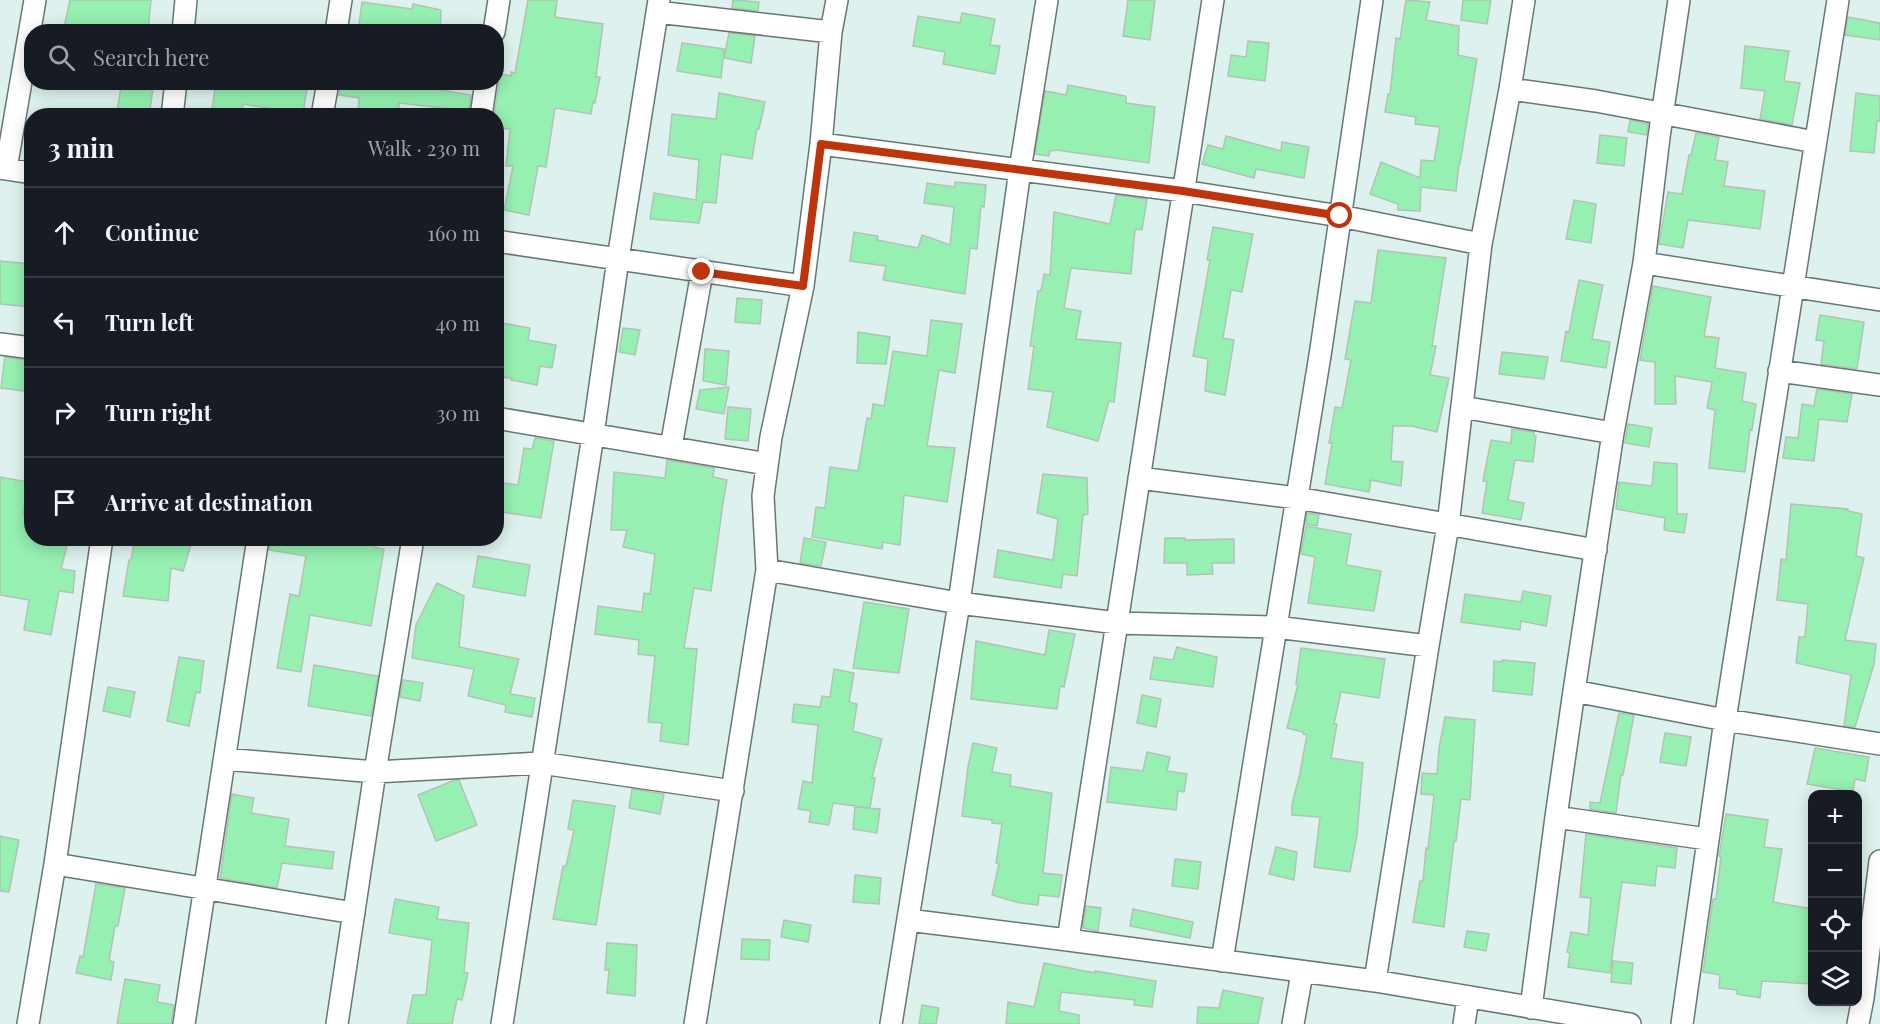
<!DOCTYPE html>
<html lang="en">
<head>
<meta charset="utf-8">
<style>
  body { margin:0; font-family:"Playfair Display",serif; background:#20242c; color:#f1f3f6 }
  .controls { position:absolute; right:18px; bottom:18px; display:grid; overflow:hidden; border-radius:12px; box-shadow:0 3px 15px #0003 }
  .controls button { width:54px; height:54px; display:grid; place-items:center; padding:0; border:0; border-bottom:2px solid #363941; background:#171b24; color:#f1f3f6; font:30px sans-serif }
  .stop { position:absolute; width:18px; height:18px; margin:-14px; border:4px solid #be340c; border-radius:50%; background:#fff }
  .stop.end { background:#be340c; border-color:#fff; box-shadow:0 2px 6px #0008 }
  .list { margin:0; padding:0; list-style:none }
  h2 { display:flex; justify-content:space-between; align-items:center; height:78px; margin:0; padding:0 24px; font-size:26px }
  h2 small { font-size:20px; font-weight:400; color:#9ea1a6 }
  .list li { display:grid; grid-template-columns:39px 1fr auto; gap:18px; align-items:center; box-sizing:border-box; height:90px; padding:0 24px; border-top:2px solid #363941 }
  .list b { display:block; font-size:22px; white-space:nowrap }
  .list em { font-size:20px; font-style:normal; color:#9ea1a6 }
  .icon { flex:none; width:33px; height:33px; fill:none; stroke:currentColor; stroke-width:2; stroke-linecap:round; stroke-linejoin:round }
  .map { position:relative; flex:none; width:1880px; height:1024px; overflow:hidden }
  .search { position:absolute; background:#171b24; box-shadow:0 3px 15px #0003; left:24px; top:24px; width:480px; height:66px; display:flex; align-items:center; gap:15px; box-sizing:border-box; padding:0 21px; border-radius:24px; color:#9ea1a6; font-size:22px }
  .panel { position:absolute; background:#171b24; box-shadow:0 3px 15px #0003; left:24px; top:108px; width:480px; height:438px; border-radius:24px }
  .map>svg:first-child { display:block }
  .building { fill:#95f0b1; stroke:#b3c2b6; stroke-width:1.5 }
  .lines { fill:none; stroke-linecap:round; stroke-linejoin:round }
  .minor-casing { stroke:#657874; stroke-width:24 }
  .minor { stroke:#fff; stroke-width:21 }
  .route { stroke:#be340c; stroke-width:8 }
</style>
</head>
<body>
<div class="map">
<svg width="1880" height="1024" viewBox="0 0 1880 1024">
  <rect width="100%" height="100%" fill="#ddf2ee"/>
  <!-- building -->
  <path class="building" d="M70,0H151L148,32H63Z
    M528,0H557L555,17L603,24L596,77H600L595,103L593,102L591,114L555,108L546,167L538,166L529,215L504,210L513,166H506L510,129L496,128V116H494L499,84L497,73L511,76V72L515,73Z
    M733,0L759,2L758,11L732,8Z
    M1128,0H1155L1150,40L1123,36Z
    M1406,0L1430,2L1426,20L1459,26L1458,55L1477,59L1460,164H1459L1456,191L1421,187L1420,211L1398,210V204L1370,194L1381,162L1420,178L1421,160L1434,161L1440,127L1415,124L1416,117L1385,112L1388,94H1390L1396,38L1400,39Z
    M1463,0H1491L1487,24L1461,20Z
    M362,2L412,9L413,4L441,10L440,32H358Z
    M962,13L995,19L990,45L1000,46L995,74L943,64L945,52L913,46L918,16L960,23Z
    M1848,17L1880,23V40L1845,35Z
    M729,33L755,36L751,63L724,58Z
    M1248,41L1269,43L1265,81L1228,76L1231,55L1246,57Z
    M682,43L724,49L721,78L677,71Z
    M1745,46L1789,51L1784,81L1800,83L1792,125L1760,119L1765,91L1741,88Z
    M122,82H154L149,116H116Z
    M216,82H308L303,114L243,104L241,116H211Z
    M340,82H402L401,85L435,89L471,95L469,111L399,103L398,116H358L359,98L339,95Z
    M1068,85L1126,96V103L1155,107L1149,163L1056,150L1050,151L1049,156L1035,154L1045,91L1066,95Z
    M719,93L765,102L759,129H757L752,159L721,154L716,203L703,202L699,223L650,219L654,193L696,200L699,160L668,155L672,114L716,119Z
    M1856,93L1880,96V121H1877L1874,153L1850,151Z
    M1630,120L1648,124L1646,135L1628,132Z
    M1696,133L1719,137L1715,160L1728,162L1724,186L1765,191L1760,229L1688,220L1683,248L1659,244L1668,192L1682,194L1689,155H1691Z
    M1600,135L1627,138L1624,166L1597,163Z
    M1226,136L1281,151L1282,142L1309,147L1304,178L1256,169L1254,178L1202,164L1208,145L1223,149Z
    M955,182L986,185L984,207L981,206L977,249L970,248L965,294L883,280L886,266L850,261L854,232L878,236L877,240L918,248L922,235L950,245L954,207L924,203L927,183L955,187Z
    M1116,195L1147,199L1142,230L1135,229L1131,274L1071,268L1064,308L1081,311L1076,339L1121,343L1114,402L1109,401L1098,441L1047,427L1053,392L1028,389L1034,346H1030L1038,291H1041L1044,274L1050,275L1054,212L1110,224Z
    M1574,200L1596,204L1591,243L1566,239Z
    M1213,227L1253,234L1242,292L1231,290L1223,338L1234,340L1225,395L1205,391L1208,359L1193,356L1210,260H1207Z
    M1378,250L1446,258L1432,346H1436L1430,375L1449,378L1437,432L1412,426H1393L1391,461L1403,462L1401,486L1371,480L1369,492L1325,484L1332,443H1329L1335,407L1342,408L1351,360L1345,359L1355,301L1371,303Z
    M0,261L32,264V307L0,304Z
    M1579,280L1603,285L1592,339L1610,342L1606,368L1561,361L1566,331L1569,332Z
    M1653,286L1711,297L1704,336L1719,338L1715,368L1746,373L1742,401L1756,404L1752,430L1750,429L1745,472L1709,468L1715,410L1707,408L1712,382L1675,376L1676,404H1655V362L1640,360Z
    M737,298L762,300L760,324L735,322Z
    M1820,315L1864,322L1857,369L1821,364L1824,341L1816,340Z
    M931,320L962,324L955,373L939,370L927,446L955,448L947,502L904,495L900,545L883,542L882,549L812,537L816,507L825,508L830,467L858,471L867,418L871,419L873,404L884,406L893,351L927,356Z
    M496,322L530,328L528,340L556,345L552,368L540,366L537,385L511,380L512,378L496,377Z
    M623,328L640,330L635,355L619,352Z
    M858,332L890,337L886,364L857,363Z
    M705,349L729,351L726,385L703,381Z
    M1502,352L1548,357L1544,379L1499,374Z
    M5,357L32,361V392L1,388Z
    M729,387L724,414L696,409L700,390Z
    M1817,389L1852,394L1847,422L1819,419L1814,461L1783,458L1786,437L1798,438L1802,404L1814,406Z
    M728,407L751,409L748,441L725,439Z
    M1628,424L1652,428L1649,447L1625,443Z
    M1512,429L1534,432V436H1536L1533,462L1515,460L1508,500L1524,503L1521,520L1482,513L1487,482L1483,481L1491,440L1511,443Z
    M535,438L554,441L541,518L496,511V482L518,485L524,448L532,449Z
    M667,460L714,468L713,477L727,480L723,503L711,591L694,588L684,648L697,649L688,745L660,741L662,723L648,722L655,656L638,654L639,640L595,634L598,606L642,612L644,593L650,594L655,554L623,547L627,530H611L614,472L665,478Z
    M1654,462L1677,464V514H1687L1684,533L1664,530L1665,518L1616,509L1619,482L1652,486Z
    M1043,474L1087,478L1088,514L1083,515L1077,576L1063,574L1061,588L994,577L998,550L1053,560L1058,519L1037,513Z
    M0,477L28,482L23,515L32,518V538H69L61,569L75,571L73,593L59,591L51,635L24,630L29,600L0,595Z
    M1791,504L1848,509V511L1862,514L1856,556L1864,558L1845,640L1876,644L1874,664L1855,727L1844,726L1851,675L1796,663L1799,637H1805L1808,604L1777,600L1781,559L1786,560Z
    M1307,513L1319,515L1317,526L1306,524Z
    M1306,526L1351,534L1346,565L1381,571L1374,611L1308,603L1315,557L1301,554Z
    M135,538H193L183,571L171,568L168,601L123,596L129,560H131Z
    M271,538H376L374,547L384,549L371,626L310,615L301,672L277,668L290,594L299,596L306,556L269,550Z
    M804,538L826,542L821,566L800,563Z
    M1165,538H1185V540L1234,539V563H1212L1213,574L1187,575V563H1164Z
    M478,556L530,565L525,596L473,587Z
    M437,583L464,596L459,647L519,659L510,694L535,698L532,717L505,712L506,705L468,696L474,669L412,658L416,625Z
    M1523,591L1551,596L1546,626L1521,621L1520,630L1461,622L1465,594L1521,602Z
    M864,602L909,609L899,673L853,668Z
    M1049,630L1075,634L1064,687L1060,686L1057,709L971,699L976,641L1045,655Z
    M1177,647L1217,657L1213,687L1150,679L1154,657L1173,660Z
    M1301,648L1385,659L1379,698L1341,692L1334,724H1337L1331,758L1363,763L1357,835L1350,872L1314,867L1320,817L1292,815V804L1300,773L1307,735L1303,734V732L1287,728L1298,684H1296Z
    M179,657L204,661L200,693L196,692L189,726L167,721Z
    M1502,660L1535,663L1532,695L1493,691L1494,661L1502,662Z
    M314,665L378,676L371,716L308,706Z
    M834,669L854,673L849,702L857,704L853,731L882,739L872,778H875L870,808L833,803L829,825L809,822L811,811L798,809L803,781L812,783L818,725L792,722L794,704L820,707L822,696L830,697Z
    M403,680L423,683L420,701L400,697Z
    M108,687L135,692L130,717L103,711Z
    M1142,695L1161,699L1156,727L1137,723Z
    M1619,713L1634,715L1623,775H1621L1616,813L1590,809V802L1600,803Z
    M1445,717L1475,720L1470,800L1461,799L1456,841H1454L1444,927L1413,922L1420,881H1423L1426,848L1428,849L1434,795L1421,794L1422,773L1437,774L1439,748Z
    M1665,733L1691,737L1686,766L1660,762Z
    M973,743L997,748L992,772L1011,775L1010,786L1052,793L1043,873L1062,875L1059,897L1039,895L1038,905L1020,903L992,895L999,864L996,863L1002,824L992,823V820L962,816L968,767Z
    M1815,748L1869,757L1865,781L1855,779L1853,792L1807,784Z
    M1147,752L1170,757L1167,771L1187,774L1184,792L1178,791L1176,810L1107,802L1111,767L1143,771Z
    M455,780H459L477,825L436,841L418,795Z
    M632,789L664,794L660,814L629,808Z
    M232,794L254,798L251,813L289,819L285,846L334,852L332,869L282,863L277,888L220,878Z
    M573,800L615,806L596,925L553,919L563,866H566L574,830L568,829Z
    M855,807L880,809L877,833L853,829Z
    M1726,814L1768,820L1764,847L1782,849L1773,902L1812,909V984L1762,981L1760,998L1737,994V990L1719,988L1720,975L1703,972L1713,899H1716L1721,857L1719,856Z
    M1586,834L1677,848L1675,868L1657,866L1655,886L1622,882L1610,973L1568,967L1570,953L1567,952L1571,932L1588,935L1591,898L1580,897Z
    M0,836L19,840L9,892L0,891Z
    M1276,847L1297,852L1294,880L1269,874Z
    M1175,859L1201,862L1198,889L1172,886Z
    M855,875L881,878L879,904L853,902Z
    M96,884L125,888L118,926H115L109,961L114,962L111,980L76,973L80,956L83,957Z
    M395,899L439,907L437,919L469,923L464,972L468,973L462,1000L457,999L452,1024H407L413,995H426L432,940L389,933Z
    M1086,906L1101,908L1098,931L1083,928Z
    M1133,909L1193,922L1190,938L1130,926Z
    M784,920L811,925L808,942L781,937Z
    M1467,931L1489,934L1486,951L1464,947Z
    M742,939L770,940L769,960L741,959Z
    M607,943L637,945L635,996L607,993L609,970H605Z
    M1613,961L1633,963L1631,984L1611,982Z
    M1044,963L1095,973V971L1156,981L1152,1007L1134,1005L1135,1000L1061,992L1059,1011L1079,1015V1024H1006L1008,1002L1034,1007Z
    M125,979L160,985L157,1002L174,1005L171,1024H117Z
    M1223,990L1263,998L1258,1024H1197L1198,1007L1219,1008Z
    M922,1005L939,1008L936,1024H919Z"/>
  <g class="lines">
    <!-- minor casing -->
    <g class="minor-casing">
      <path id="minor" d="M657,12L831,32
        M183,32L186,0
        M336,32L341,0
        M494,32L499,0
        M1510,89L1596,101L1815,142
        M172,116L176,82
        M322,116L328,82
        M481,116L486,82
        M821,144L1183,191L1340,216L1481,244
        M0,168L32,173
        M6,169L35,0
        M496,241L803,286
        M1644,263L1880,300
        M0,344L32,348
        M1779,371L1880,385
        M1462,407L1613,433
        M496,418L767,464
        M671,447L702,272
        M1139,478L1297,498L1596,550
        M767,570L959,603L1117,623L1276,627L1428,646L1375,981
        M1428,646L1448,525L1481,244L1510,89L1524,0
        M1574,691L1725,720L1880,744
        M225,759L375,772L541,763L733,791
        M1556,817L1707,839
        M55,864L354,913
        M908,920L1068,940L1213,0
        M1068,940L1375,981L1630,1024
        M1222,961L1321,349L1372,0
        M1531,1008L1556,817L1574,691L1613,433L1644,263L1659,137L1679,0
        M28,1024L55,864L102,538
        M184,1024L258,538
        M337,1024L375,772L413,538
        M502,1024L593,435L618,259L659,0
        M695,1024L767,570L763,496L771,437L803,286L821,144L831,32L837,0
        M891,1024L959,603L1020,170L1047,0
        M1293,1024L1302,973
        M1464,1024L1468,998
        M1682,1024L1725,720L1838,0
        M1858,1024L1863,998L1880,861"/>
    </g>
    <!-- minor -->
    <use href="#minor" class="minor"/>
  </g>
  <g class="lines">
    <!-- route -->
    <path class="route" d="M702,272L803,286L821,144L1183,191L1340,216"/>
  </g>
</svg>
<div class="controls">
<button>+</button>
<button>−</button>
<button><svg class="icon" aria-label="locate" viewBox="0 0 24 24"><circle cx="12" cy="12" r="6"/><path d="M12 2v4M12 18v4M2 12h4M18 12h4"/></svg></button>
<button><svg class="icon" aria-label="layers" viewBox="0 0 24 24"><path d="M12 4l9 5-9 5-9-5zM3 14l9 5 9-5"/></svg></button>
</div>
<div class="stop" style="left:1340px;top:216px"></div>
<div class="stop end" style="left:702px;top:272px"></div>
<div class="search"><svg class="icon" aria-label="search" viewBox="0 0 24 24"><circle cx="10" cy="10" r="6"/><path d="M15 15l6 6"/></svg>Search here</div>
<section class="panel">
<h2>3 min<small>Walk · 230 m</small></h2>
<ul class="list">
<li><svg class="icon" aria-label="ahead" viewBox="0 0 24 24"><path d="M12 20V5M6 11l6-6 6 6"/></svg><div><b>Continue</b></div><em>160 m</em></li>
<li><svg class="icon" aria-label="left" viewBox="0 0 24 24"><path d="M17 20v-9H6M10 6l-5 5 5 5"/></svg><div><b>Turn left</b></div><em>40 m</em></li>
<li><svg class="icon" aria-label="right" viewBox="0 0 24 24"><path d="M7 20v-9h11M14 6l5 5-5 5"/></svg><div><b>Turn right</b></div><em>30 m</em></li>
<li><svg class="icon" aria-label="arrive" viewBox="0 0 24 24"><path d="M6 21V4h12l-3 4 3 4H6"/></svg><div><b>Arrive at destination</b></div></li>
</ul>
</section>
</div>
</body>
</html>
